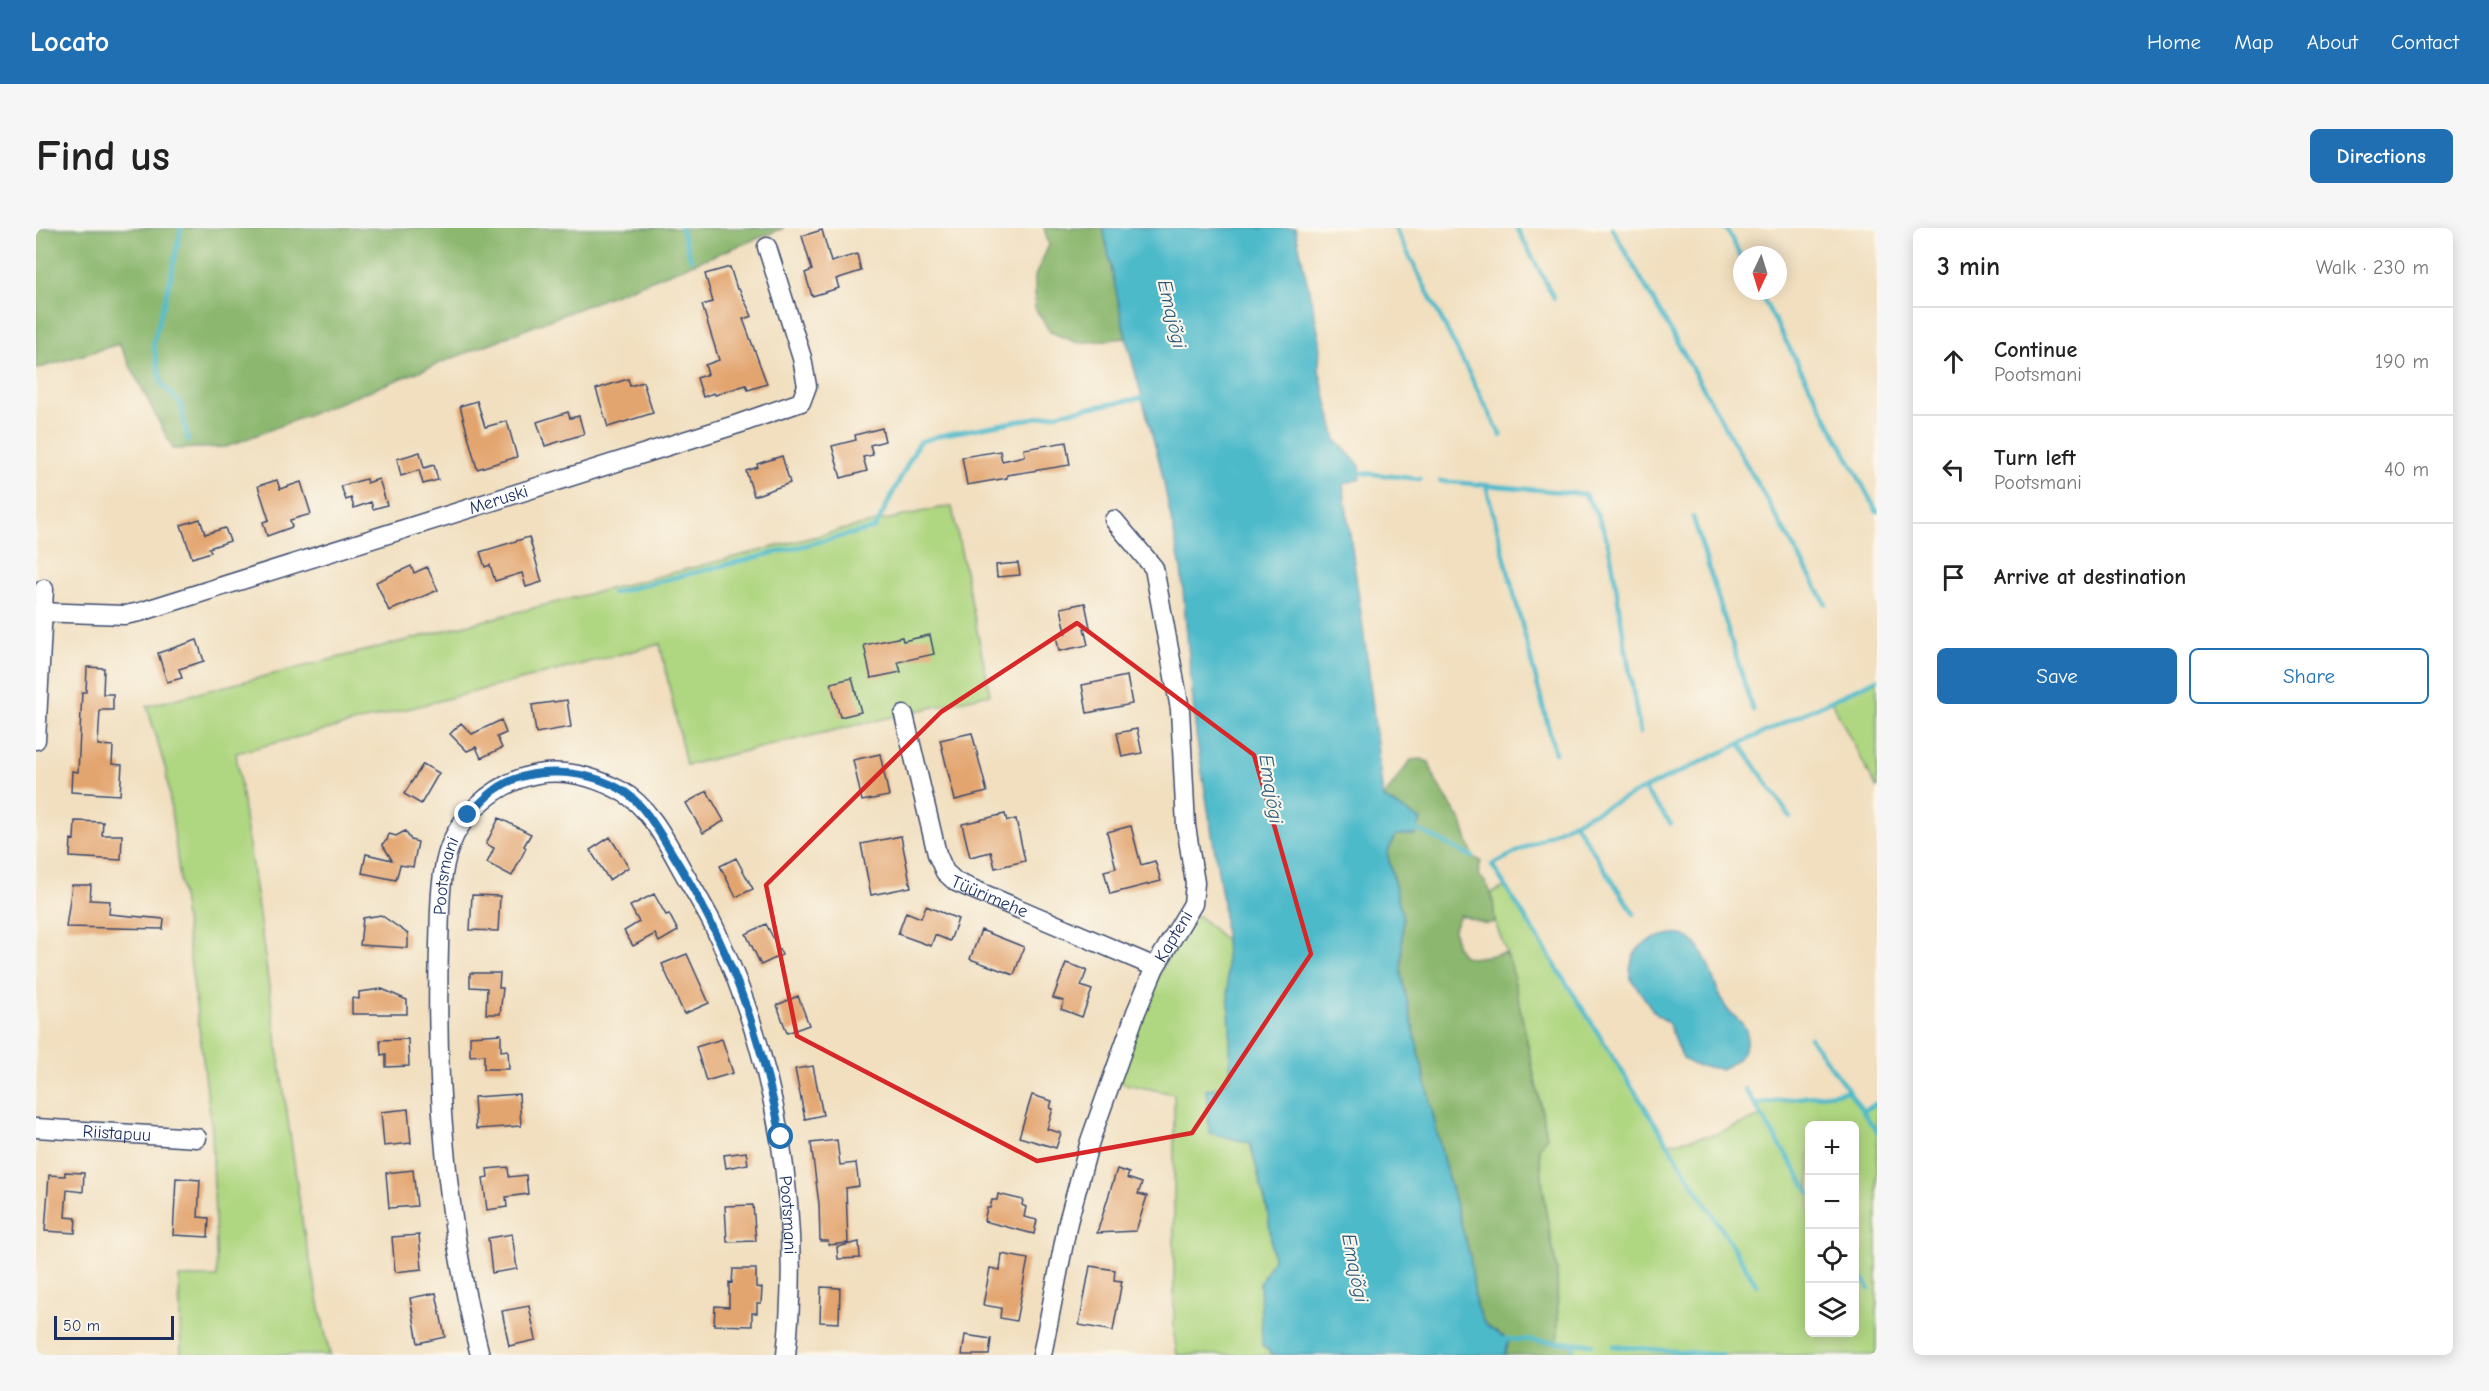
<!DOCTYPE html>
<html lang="en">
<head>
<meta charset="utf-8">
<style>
  body { margin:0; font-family:"Comic Neue",sans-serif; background:#f6f6f6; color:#222 }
  .controls { position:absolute; right:18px; bottom:18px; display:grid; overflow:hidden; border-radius:9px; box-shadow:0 3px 15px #0003 }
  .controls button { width:54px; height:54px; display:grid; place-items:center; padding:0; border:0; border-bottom:2px solid #e0e0e0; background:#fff; color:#222; font:30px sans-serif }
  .compass { position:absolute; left:1697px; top:18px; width:54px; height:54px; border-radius:50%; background:#fff; box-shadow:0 3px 15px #0003; rotate:184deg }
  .scale { position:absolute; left:18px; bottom:15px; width:120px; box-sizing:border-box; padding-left:6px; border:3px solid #1b2f5e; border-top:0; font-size:16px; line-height:21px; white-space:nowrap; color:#1b2f5e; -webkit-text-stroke:4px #fbf7ec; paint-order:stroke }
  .stop { position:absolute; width:18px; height:18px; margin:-14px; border:4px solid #1f6fb2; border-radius:50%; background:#fff }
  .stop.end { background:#1f6fb2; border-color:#fff; box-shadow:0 2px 6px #0008 }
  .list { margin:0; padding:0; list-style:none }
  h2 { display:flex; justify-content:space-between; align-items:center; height:78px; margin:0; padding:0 24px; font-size:26px }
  h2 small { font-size:20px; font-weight:400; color:#767676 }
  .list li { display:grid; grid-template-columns:39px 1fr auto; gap:18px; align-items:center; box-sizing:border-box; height:108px; padding:0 24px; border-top:2px solid #e0e0e0 }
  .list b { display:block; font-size:22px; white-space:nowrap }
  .list p { margin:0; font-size:20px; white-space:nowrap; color:#767676 }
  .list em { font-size:20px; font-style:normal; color:#767676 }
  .actions { display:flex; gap:12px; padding:18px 24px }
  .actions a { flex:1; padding:14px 0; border:2px solid #1f6fb2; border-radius:9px; text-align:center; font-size:21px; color:#1f6fb2 }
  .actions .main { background:#1f6fb2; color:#fff }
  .icon { flex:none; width:33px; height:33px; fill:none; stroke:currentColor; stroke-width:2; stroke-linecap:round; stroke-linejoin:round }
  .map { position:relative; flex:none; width:1841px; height:1127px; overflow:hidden; border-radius:9px }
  header { display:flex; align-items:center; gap:36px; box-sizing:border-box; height:84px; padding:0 30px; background:#1f6fb2; color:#fff }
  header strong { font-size:28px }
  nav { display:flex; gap:33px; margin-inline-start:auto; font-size:21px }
  .intro { display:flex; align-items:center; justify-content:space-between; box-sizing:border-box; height:144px; padding:0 36px }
  h1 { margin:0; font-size:42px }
  .button { padding:15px 27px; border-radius:9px; background:#1f6fb2; color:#fff; font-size:21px; font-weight:700 }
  main { display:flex; gap:36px; padding:0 36px }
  aside { flex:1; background:#fff; border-radius:9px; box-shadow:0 3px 15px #0003 }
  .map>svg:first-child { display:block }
  .green { fill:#afd680; stroke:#65826f; stroke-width:1.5; fill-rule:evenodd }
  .forest { fill:#8bb76e; stroke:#537366; stroke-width:1.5 }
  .water { fill:#4ebaca; stroke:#347494; stroke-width:1.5 }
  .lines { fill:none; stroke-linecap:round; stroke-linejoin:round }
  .stream { stroke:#4ebaca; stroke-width:4.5 }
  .building { fill:#e3a570 }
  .street-casing { stroke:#3b496d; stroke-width:21 }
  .street { stroke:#fff; stroke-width:18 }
  .route { stroke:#1f6fb2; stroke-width:8 }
  .marked { fill:none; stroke:#d62828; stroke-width:4.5; stroke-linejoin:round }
  .labels { text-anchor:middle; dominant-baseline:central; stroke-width:4.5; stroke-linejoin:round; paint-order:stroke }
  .street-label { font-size:18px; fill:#1b2f5e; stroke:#fbf7ec }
  .water-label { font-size:20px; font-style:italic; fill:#2a597e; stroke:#fbf7ec }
</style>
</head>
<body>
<header>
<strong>Locato</strong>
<nav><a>Home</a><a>Map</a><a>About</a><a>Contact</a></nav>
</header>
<div class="intro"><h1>Find us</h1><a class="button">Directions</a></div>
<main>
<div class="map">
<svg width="1841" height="1127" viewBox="0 0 1841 1127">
  <rect width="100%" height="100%" fill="#fbf7ec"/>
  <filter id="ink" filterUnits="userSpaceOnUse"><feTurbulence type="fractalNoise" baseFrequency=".0167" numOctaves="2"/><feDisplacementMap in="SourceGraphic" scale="12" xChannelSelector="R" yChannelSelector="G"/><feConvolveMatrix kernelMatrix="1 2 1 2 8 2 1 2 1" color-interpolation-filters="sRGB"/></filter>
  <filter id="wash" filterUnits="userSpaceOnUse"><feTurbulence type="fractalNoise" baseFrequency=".008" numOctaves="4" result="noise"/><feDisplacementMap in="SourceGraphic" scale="24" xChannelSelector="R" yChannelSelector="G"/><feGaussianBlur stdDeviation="1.35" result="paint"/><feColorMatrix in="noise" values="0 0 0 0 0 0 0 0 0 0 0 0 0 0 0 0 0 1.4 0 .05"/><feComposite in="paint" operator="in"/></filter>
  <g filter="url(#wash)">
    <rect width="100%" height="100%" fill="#f1dfbf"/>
    <!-- green -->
    <path class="green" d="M916,279L954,466L650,537L624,416L200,525L268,1005L294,1127H145L143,1049H181L176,902L130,543L111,478L809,301L903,280Z
      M1841,451V561L1795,473Z
      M1469,659L1633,915L1680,906L1725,888L1718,876L1813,863L1827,883L1841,875V1127H1537L1538,1116L1522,1115L1521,1043L1509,979L1503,919L1511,909L1475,737L1459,694L1456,665ZM1774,898H1818V1104H1774Z
      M1156,687L1164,689L1189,712L1194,797V851L1183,859L1173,905L1214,915L1232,984L1237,1031L1224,1056L1237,1127H1141L1138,1107V866L1080,854L1124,744Z"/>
    <!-- forest -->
    <path class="forest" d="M0,0H748L190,219L137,221L83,116L0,141Z
      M1008,0H1067L1090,110L1042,115L1014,104L999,80V48L1013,17Z
      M1385,531L1393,534L1399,552L1426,594L1437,629L1445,633L1442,647C1458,659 1457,676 1459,694L1450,696L1424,687L1418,700L1420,718L1427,728L1436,730L1469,725L1475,737L1511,909L1503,919L1509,979L1521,1043L1522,1115L1538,1116L1537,1127H1469L1473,1112L1450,1098L1440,1078L1434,1028L1408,935L1365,746L1367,691L1351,625L1360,607L1347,570L1375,532Z"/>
    <!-- water -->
    <path class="water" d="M1067,0H1259L1284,112L1283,142L1300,212L1324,238V251L1307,256L1332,436L1347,570L1385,592L1379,607H1360L1351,625L1367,691L1365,746L1408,935L1434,1028L1440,1078L1450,1098L1473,1112L1469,1127H1237L1226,1117L1224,1056L1237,1031L1232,984L1214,915L1173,905L1170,861L1183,859L1194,851V797L1187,674L1160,507L1145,340L1124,236L1090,110Z
      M1637,706C1645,707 1653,707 1658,714C1675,731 1677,760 1691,781C1697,789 1710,795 1711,806C1712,824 1699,835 1685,841L1657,837L1648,831L1641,819L1633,796L1618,784L1594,749C1593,720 1610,710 1637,706Z"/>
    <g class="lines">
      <!-- stream -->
      <path class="stream" d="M145,0L134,53L117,115L126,157L145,176L152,213
        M645,0L655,31
        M1359,0L1465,208
        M1481,0L1518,70
        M1576,0L1790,376
        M1690,0L1706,31
        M1723,63L1841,284
        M1318,244L1384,251
        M1404,253L1548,266C1576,300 1578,349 1585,392C1591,429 1598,467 1604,505
        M1450,257L1519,525
        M1657,289L1717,483
        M576,365L839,300L883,214L906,207L1111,169
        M1705,517L1754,589
        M1608,561L1635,596
        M1538,594L1598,686
        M1377,599L1437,629
        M1774,810L1813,863
        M1709,861L1774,965
        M1718,876L1813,863L1841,904
        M1827,883L1841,875
        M1818,1037L1834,1061
        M1721,1057L1456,637L1538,594L1841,451
        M1469,1111L1556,1116
        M1577,1118L1686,1127
        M1537,1127L1538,1116"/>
    </g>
    <g id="blocks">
      <!-- building -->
      <path class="building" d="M786,2L795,34L821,26L825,43L800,51L803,60L776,68L769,45L776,42L766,8Z
        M694,39L701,61H703L716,88L707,91L731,156L712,162L710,157L679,167L678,165L667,169L661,150L672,146L669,137L683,132L666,77L677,74L669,46Z
        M592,151L594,158L607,154L617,185L572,199L560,161Z
        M441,173L449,199L471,193L481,229L441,241L424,178Z
        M532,184L534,190L543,188L548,206L509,218L501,194Z
        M846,200L849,213L834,217L837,227L827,229L831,243L805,250L796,218L820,212L819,207Z
        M1030,214L1034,237L971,247V250L931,257L926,229L964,223L966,233L989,228L988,221Z
        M384,224L388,240L398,237L402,252L387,256L383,242L365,248L361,231Z
        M746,228L754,255L718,268L710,243L722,239L721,236Z
        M330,251L331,255L343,251L351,277L337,281L335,274L318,280L315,270L310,272L305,258Z
        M241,252L244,261L265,254L275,286L254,292L256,299L231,308L227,294L233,292L222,258Z
        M164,291L169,306L189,300L194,313L173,320L175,324L156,330L145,297Z
        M493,309L506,354L490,359L486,345L459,353L454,337L449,339L444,324Z
        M982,335L984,347L961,349L960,337Z
        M375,338L378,345L391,339L402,362L353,383L340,354Z
        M1049,375L1054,399L1048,400L1052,417L1023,423L1020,407L1030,405L1025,380Z
        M894,407L898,426L862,434L865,444L835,450L828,417L866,409L867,413Z
        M161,412L168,433L143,441L146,450L131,454L122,425Z
        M51,439L68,440L67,466H77V482H64L62,517L77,518L76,536L86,537L84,567L35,564L36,543L42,544L46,464H50Z
        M1091,448L1096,476L1051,485L1046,457Z
        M816,450L825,484L804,489L795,455Z
        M531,472L535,499L500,505L496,477Z
        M465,492L470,505L461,509L466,520L445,530L440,519L431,523L414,506L425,495L436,506Z
        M1101,501L1106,525L1086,529L1081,505Z
        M936,505L951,564L919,572L904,512Z
        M844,526L853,568L826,573L817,532Z
        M387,536L403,545L385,576L368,566Z
        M671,563L688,593L667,605L650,575Z
        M969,586L971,593L980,591L989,633L959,640L955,624L934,629L926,596Z
        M463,590L495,606L488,618L490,620L476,648L451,635L458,620L450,616Z
        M39,593L67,594L66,607H86L85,632L34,629L35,611L38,612Z
        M1095,598L1105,637L1119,633L1125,653L1074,666L1068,643L1080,640L1071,604Z
        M369,603L375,612L382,614L377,639L364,637L360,652L326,645L330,626L356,632L346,616L351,612L353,606L360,608Z
        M865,608L875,659L835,667L825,616Z
        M574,609L593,639L573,652L554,622Z
        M700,630L717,661L700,669L684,638Z
        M36,657H55L54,672L74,673L73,686L128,691L127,701L30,699Z
        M618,666L630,687L633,686L642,703L623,714L619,706L597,718L588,703L603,694L594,678Z
        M436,667L464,668L462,703L434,702Z
        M890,678L922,691L914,713L899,707L895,718L862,706L870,684L885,690Z
        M345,687L372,706V720L324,717L327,690Z
        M730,696L746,727L725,737L710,706Z
        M945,702L988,719L978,747L934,731Z
        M651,726L673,775L648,786L626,736Z
        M1030,735L1051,742L1045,758L1056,762L1046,789L1025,781L1028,773L1017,770Z
        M434,745H464L463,760H467L464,786H450L451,760L434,759Z
        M346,761L371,772V786H316V770L323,771V764Z
        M762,768L773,797L751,805L741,777Z
        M465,806V823L472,822L473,841H448V827L434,828V808Z
        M372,811L373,838L350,839V826L345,827L344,812Z
        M686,811L697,845L670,853L660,819Z
        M777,838L787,887L769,891L759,841Z
        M483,866L485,898L440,901L438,869Z
        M996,867L1016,873L1014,880L1017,881L1011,901L1025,905L1020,920L983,909Z
        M372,881L375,915L348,918L345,884Z
        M801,912L804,937L820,935L823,958L810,960L812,1015L793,1017L792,1013H784L783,976L775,915Z
        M710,924L712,936L690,940L688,927Z
        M472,939L473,949L490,947L492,966L470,969L471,979L451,982L447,950L452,949L451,941Z
        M1081,941L1093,945L1091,950L1106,955L1102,966L1111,968L1100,1003L1061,1005Z
        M377,942L381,978L353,980L350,945Z
        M29,944L48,945L47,964L31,962L29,989L40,990L39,1005L9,1003L13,947L29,948Z
        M140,950L164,952L162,989L173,990L172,1009L137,1007Z
        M962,966L987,972L986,977L990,979L988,989L1001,992L998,1006L948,993L951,980H954L956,972H961Z
        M717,977L720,1013L691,1014L689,978Z
        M476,1006L481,1041L456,1045L452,1010Z
        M383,1007L386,1041L359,1044L356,1009Z
        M823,1014L824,1030L802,1031L801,1019Z
        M966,1026L992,1031L980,1093L964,1090L965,1080L947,1077L954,1040L964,1042Z
        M1054,1038L1079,1042L1078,1052L1086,1053L1077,1103L1043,1097Z
        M697,1041H720V1059L726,1060L725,1075H721V1085H716V1098L678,1097L679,1078L693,1079V1054L696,1055Z
        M785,1059L804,1060L803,1095L784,1094Z
        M400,1065L409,1109L382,1115L374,1070Z
        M493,1078L500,1112L473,1118L466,1083Z
        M929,1107L955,1111L953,1127H926Z"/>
    </g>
  </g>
  <g filter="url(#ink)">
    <use href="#blocks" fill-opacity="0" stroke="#3b496d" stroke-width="1.5"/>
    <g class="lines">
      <!-- street casing -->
      <g class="street-casing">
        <g id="street">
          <path id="s1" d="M0,384L89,387L104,384L702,196L765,174L771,158L766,130L731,19"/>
          <path id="s2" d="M868,487L901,626L909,644L920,654L1119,739"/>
          <path d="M0,512L8,361"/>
          <path id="s3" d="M0,900L161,910"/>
          <path id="s4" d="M444,1127C410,995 399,854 403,718C404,688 403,646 414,618C425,588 453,563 483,551C518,538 553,546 585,563C615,579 633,619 649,647C660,666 672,685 681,705C741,838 766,981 750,1127"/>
          <path id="s5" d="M1006,1127L1032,994L1054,913L1100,784L1119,739L1157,676L1159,655L1150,598L1144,481L1118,340L1078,292"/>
        </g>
      </g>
      <!-- street -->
      <use href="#street" class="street"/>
    </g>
  </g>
  <g class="lines" filter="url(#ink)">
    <!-- route -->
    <path class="route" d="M432,587C441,579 449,569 459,562C494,536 553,541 589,564C610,579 623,604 636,625C692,714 725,806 745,909"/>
  </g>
  <!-- marked area -->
  <path class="marked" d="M1041,395L1218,527L1275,726L1156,905L1001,933L761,808L730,657L905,484Z"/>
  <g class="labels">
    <!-- street labels -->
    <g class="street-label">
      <text stroke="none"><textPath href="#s1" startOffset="480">Meruski</textPath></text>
      <text stroke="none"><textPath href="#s4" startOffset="483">Pootsmani</textPath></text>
      <text stroke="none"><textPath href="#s2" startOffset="214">Tüürimehe</textPath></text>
      <text stroke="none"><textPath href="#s5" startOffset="441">Kapteni</textPath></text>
      <text stroke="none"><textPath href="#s3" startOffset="81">Riistapuu</textPath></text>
      <text stroke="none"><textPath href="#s4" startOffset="1184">Pootsmani</textPath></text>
    </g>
    <!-- water labels -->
    <g class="water-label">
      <text transform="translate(1136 86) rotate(77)">Emajõgi</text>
      <text transform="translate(1235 561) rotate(81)">Emajõgi</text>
      <text transform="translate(1319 1040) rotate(79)">Emajõgi</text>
    </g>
  </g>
</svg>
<div class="controls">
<button>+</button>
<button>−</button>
<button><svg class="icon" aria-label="locate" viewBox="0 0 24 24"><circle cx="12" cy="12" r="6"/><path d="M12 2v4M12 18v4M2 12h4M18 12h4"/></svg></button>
<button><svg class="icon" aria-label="layers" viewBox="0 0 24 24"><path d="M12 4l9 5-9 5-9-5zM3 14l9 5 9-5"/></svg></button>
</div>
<svg class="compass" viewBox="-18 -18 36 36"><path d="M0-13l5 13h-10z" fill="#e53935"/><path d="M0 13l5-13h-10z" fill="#767676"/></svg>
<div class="scale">50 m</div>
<div class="stop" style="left:745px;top:909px"></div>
<div class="stop end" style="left:432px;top:587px"></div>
</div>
<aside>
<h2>3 min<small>Walk · 230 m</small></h2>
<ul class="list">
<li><svg class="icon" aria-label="ahead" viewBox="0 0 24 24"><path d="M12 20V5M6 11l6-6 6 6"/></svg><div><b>Continue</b><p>Pootsmani</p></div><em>190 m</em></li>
<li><svg class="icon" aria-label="left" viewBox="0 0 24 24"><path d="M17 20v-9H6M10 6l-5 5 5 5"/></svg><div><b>Turn left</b><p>Pootsmani</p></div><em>40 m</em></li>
<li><svg class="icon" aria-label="arrive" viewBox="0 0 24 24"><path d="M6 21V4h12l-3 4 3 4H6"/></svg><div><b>Arrive at destination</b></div></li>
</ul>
<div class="actions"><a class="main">Save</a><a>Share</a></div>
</aside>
</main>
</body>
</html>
